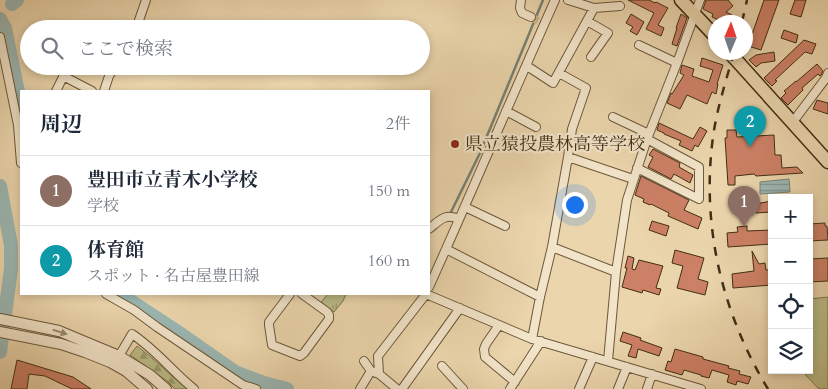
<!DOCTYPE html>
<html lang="ja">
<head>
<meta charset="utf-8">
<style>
  body { margin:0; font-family:Cardo,"Noto Serif JP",serif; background:#f6f6f7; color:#1f2937 }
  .controls { position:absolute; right:15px; bottom:15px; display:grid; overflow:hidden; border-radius:0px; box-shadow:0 2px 8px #0003 }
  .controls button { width:45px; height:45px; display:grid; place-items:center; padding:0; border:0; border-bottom:1px solid #e0e1e3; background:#fff; color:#1f2937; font:25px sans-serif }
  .compass { position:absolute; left:708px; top:15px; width:45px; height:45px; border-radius:50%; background:#fff; box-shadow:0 2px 8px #0003; rotate:2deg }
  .you { position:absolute; left:574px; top:204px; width:18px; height:18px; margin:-12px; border:4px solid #fff; border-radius:50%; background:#1a73e8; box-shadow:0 0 0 8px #1a73e833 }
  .badge { display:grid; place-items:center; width:32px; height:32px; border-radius:50%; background:#d93025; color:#fff; font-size:16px; font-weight:700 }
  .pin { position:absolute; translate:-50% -41px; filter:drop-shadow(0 1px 2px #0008) }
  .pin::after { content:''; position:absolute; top:26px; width:18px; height:15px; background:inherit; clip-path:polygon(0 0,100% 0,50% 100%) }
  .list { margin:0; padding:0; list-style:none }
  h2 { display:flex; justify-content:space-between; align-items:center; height:65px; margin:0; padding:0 20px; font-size:21px }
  h2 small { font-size:16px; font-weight:400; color:#747a83 }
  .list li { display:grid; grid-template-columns:32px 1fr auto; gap:15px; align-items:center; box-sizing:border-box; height:70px; padding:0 20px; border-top:1px solid #e0e1e3 }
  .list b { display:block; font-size:19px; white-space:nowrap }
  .list p { margin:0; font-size:16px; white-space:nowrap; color:#747a83 }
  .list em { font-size:16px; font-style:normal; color:#747a83 }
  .icon { flex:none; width:28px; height:28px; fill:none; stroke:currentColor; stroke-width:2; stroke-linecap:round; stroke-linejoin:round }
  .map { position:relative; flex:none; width:828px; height:389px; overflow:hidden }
  .search { position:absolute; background:#fff; box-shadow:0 2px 8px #0003; left:20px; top:20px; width:410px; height:55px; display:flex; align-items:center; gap:12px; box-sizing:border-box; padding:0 18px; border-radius:28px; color:#747a83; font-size:19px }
  .panel { position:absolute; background:#fff; box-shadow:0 2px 8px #0003; left:20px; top:90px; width:410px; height:205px; border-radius:0px }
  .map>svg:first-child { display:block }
  .grass { fill:#bbbc87; stroke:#7e754e }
  .forest { fill:url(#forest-firs); stroke:#7e754e }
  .park { fill:url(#park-tufts); stroke:#7e754e }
  .water { fill:url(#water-rules); stroke:#778074 }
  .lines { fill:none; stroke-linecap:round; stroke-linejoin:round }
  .stream { stroke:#778074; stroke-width:2.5 }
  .river { stroke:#9bb7b3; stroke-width:14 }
  .building { fill:#cc8065; stroke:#412e15 }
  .minor-tunnel { stroke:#c9b48e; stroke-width:8; stroke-dasharray:8 4; stroke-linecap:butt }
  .minor-casing { stroke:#6c583b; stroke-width:10 }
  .tertiary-casing { stroke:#6c583b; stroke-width:12 }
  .primary-casing { stroke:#412e15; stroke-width:15 }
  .minor { stroke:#f2e4c9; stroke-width:8 }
  .tertiary { stroke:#f2e4c9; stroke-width:10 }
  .primary { stroke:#ebd5ac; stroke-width:12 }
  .rail { stroke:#412e15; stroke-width:2.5; stroke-dasharray:9 9; stroke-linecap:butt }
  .oneway { fill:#9a896f }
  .poi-dot { fill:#8f2418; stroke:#f2e4c9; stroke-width:2 }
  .labels { text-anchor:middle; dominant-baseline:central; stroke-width:4.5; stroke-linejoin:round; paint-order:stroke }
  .poi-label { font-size:18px; fill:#412e15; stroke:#f2e4c9; text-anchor:start }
</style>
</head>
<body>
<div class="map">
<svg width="828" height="389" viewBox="0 0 828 389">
  <defs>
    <pattern id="forest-firs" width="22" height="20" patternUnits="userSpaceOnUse" patternTransform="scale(1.25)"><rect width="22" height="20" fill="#bbbc87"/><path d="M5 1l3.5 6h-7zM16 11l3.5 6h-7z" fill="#9a996d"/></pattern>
    <pattern id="park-tufts" width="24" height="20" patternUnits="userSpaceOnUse" patternTransform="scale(1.25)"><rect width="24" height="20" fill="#bbbc87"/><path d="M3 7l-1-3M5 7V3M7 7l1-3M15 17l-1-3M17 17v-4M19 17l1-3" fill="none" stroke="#9a996d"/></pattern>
    <pattern id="water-rules" width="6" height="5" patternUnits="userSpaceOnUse" patternTransform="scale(1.25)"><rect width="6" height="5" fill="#9bb7b3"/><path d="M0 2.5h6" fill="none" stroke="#809590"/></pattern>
  </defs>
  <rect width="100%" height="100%" fill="#ebd5ac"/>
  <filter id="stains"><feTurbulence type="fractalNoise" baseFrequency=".004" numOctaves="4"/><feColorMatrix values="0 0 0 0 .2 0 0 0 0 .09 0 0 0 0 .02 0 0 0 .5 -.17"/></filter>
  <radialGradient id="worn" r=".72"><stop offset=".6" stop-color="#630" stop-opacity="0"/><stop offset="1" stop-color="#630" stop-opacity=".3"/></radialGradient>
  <!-- grass -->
  <path class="grass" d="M828,297V389H819L801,370H809V299Z"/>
  <!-- forest -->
  <path class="forest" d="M137,346C155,359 170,376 188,389H175L167,381L130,355Z"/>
  <!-- park -->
  <path class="park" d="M328,294H346L343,301L334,312L321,302Z"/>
  <!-- water -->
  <path class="water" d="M789,179L790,192L760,194V182Z"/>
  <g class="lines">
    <!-- stream -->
    <path class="stream" d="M451,212L480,153L543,0"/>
    <!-- river -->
    <path class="river" d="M12,4L17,0
      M0,19L5,28L21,107
      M0,186L11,245V269L0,352
      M120,294L175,330L235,372L264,383L287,389"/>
  </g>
  <!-- building -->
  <path class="building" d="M628,0H649L655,3L656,2L668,8L658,25L664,28L661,36L646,29L654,13Z
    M706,0H728L733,6L726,12L732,15L728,22H723L712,17L713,14L703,9Z
    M764,0H779L761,50L748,46Z
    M795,0H806L801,17L790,14Z
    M631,14L644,22L637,35L630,31L633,27L626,23Z
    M681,14L687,18L677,46L672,44L677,28H676Z
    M784,30L798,35L796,43L781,38Z
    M804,40L816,44L812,54L805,52L775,80L777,81L772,86L764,78Z
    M774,52L775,61L761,63L756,67L749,60L756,55Z
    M702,58L723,65L717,84H718L716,94L712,92L707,104L687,95L680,109L667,103L671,93L672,94L684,75L680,73L682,65L694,69L692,76L709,82L713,70L700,66Z
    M817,64L823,71L821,75L820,76L818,74L802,88L803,90L788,105L781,98L786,93L784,91L796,81V82Z
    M817,100L828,103V114L813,109Z
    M659,123L693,139L700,127L707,131L698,147L695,145L692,151L679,145L681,141L664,134V133L657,130Z
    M727,130H736L737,137L774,135L775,155H781L782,168L797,167L803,173L756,176L754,174L735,176V185H728L725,138H727Z
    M653,149L680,163L679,167L693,175L690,183L674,174L671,179L648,167L653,157L649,155Z
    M641,176L689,200L684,210L702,218L698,229L668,216L669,213L651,204L650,205L643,202L644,199L635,195Z
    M772,201V212L756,213L755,204Z
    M652,221L669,226L666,236L649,230Z
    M825,223V226H827L828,240L809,241V224Z
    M747,226V231L772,230V244L728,247L727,233L738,232L737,227Z
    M675,250L704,258L698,279L708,282L705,295L677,288L683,266L672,263Z
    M752,251L759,264L765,263L766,270H771L772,285L733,288L732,274L754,271Z
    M628,256L634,258L632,269L635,270L639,260L663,266L656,288L661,289L659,295L643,290L642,293L622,287L627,268H625Z
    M828,258V281L809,282L810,259Z
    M623,332L641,338L640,340L662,348L659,356L638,349L636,358L628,356L632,345L620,341Z
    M675,349L703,357V359L729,366L728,368L740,371L739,374L751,377L748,384L737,381L736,385L727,382L729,375L712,370L709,378L701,376V375L684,370L682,375L665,370L668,361L671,362Z
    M17,360L73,377L91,389H72L45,376L29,374L27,389H11Z"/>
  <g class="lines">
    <!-- minor-tunnel -->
    <path class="minor-tunnel" d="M531,17L540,22"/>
    <!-- minor casing -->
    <g class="minor-casing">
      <path id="minor" d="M521,0L520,8L522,13L531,17
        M594,8L620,6
        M587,21L608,33L591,57
        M136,29L146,0
        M0,37L18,125L21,163
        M639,45L677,63
        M527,66L553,83L594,8L568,0
        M56,91L63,77H65L92,91
        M104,91L109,76L115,66
        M506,111L536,127
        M613,117L649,134
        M792,123L826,78L828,73
        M568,157L633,179
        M637,168L699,199V167L647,139
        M465,207L505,226
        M429,229C440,220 445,213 459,219
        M552,247L616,272
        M446,249L540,297
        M429,287C472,192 512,96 555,0
        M106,294L134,310L157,327L243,385L256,389
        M290,294L269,322V325L272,345L300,356L304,353L329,319V315L327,312L302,294
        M499,325L486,344L484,349L485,357L515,382
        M532,339L540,297L552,247L568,157L572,129L586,88L559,73
        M119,356L132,334C155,349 173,372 194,389
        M364,361L371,371
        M608,361L616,272L627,200L647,139L677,63L700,0
        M442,366L463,389
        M360,389L371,371L379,374
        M397,389L379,374L378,356L426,294L532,339L701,389
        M402,389L460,308
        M510,389L541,341
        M579,389L593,357
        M618,389L627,367
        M647,389L652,374"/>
    </g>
    <!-- tertiary casing -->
    <g class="tertiary-casing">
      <path id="tertiary" d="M0,319L59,331L119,356L150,375L166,389
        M0,332L61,344L85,352L110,362L126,371L147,389"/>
    </g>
    <!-- primary casing -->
    <g class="primary-casing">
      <path id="primary" d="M681,0L716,37
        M729,52L828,162"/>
    </g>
    <!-- minor -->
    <use href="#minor" class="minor"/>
    <!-- tertiary -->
    <use href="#tertiary" class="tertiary"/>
    <!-- primary -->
    <use href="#primary" class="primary"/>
    <!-- rail -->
    <path class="rail" d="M742,22L747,0
      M734,52C726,81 717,108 713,137C701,226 722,313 768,389"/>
  </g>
  <!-- one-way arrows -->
  <defs><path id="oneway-solid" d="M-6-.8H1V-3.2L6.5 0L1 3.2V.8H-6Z" transform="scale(1.25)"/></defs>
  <use class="oneway" href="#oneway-solid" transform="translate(60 332) rotate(17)"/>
  <!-- markers -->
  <circle class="poi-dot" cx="455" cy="144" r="5"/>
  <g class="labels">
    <!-- poi labels -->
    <g class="poi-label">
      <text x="465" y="144">県立猿投農林高等学校</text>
    </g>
  </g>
  <rect width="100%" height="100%" filter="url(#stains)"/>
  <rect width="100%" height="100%" fill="url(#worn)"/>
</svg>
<div class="controls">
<button>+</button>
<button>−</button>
<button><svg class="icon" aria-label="locate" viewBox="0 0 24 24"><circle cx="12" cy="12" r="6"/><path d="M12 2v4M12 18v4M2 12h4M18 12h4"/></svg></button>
<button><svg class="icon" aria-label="layers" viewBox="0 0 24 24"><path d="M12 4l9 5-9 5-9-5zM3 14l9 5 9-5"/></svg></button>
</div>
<svg class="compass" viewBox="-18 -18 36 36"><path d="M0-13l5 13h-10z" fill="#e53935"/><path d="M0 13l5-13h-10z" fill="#747a83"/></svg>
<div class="you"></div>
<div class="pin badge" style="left:744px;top:227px;background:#8d6e63">1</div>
<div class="pin badge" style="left:750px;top:147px;background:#0f9aa8">2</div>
<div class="search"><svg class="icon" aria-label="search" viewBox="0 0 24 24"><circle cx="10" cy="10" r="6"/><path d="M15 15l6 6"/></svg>ここで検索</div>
<section class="panel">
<h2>周辺<small>2件</small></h2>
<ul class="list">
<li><span class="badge" style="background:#8d6e63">1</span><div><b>豊田市立青木小学校</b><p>学校</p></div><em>150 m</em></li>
<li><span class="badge" style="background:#0f9aa8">2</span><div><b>体育館</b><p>スポット · 名古屋豊田線</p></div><em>160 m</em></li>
</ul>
</section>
</div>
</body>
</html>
